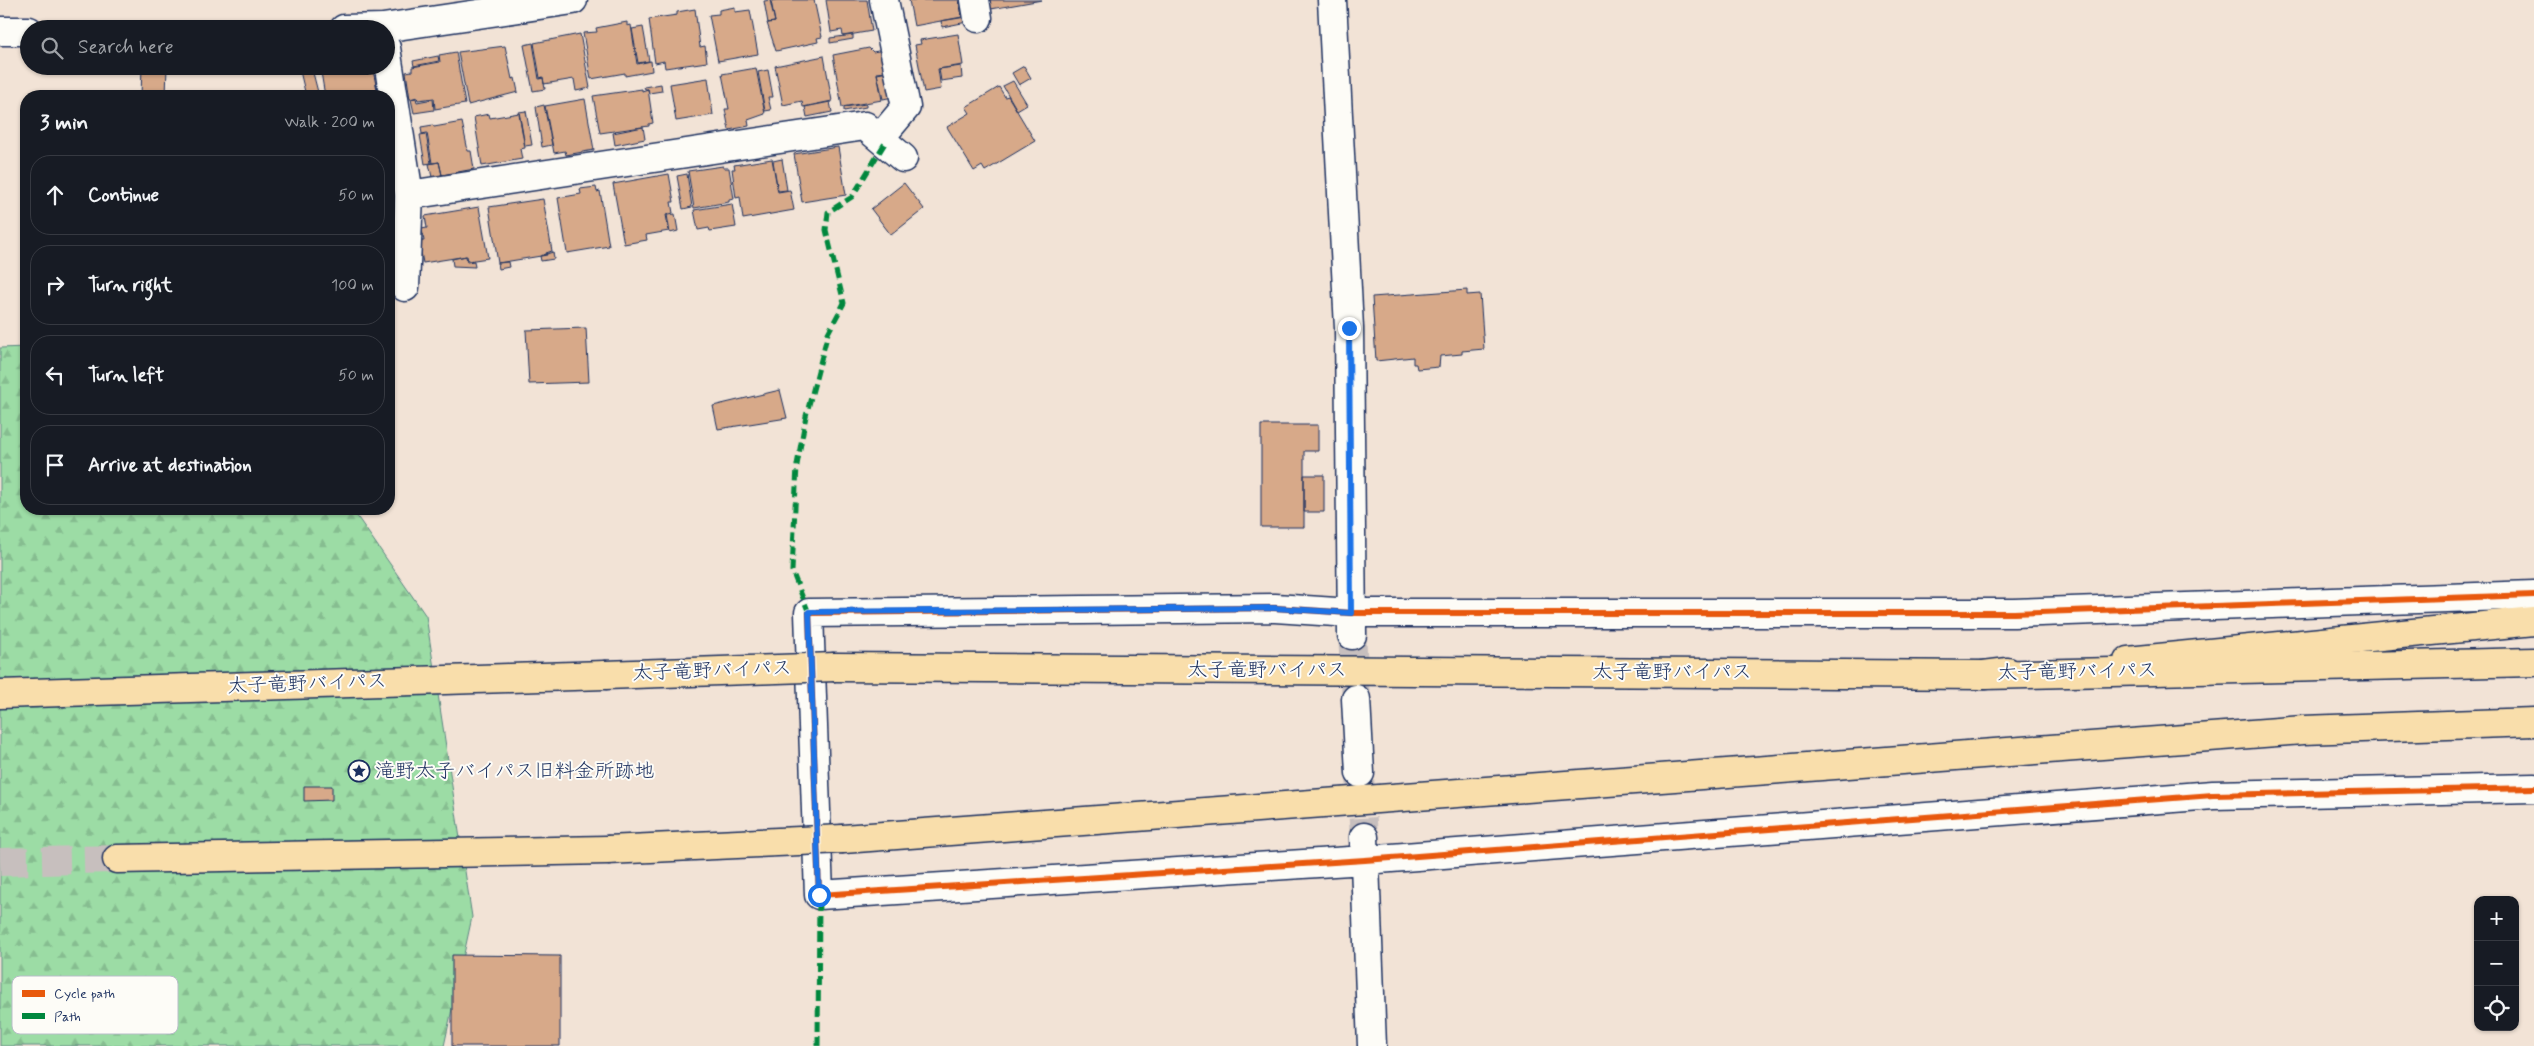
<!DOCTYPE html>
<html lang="en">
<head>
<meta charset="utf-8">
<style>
  body { margin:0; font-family:Mynerve,"Klee One",sans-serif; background:#20242c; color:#f1f3f6 }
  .controls { position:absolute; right:15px; bottom:15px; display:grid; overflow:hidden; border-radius:10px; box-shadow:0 1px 4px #0004 }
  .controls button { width:45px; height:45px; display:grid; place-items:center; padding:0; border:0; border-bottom:1px solid #363941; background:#171b24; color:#f1f3f6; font:25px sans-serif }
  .stop { position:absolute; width:15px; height:15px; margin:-11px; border:4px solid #1a73e8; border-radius:50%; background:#fff }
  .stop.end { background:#1a73e8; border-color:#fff; box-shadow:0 1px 5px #0008 }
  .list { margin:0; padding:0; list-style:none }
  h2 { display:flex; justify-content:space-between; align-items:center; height:65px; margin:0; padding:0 20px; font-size:21px }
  h2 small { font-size:16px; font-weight:400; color:#9ea1a6 }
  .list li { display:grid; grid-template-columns:32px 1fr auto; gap:15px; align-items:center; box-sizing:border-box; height:80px; margin:0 10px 10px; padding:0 10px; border:1px solid #363941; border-radius:20px }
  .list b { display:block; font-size:19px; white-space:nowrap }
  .list em { font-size:16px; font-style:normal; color:#9ea1a6 }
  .icon { flex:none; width:28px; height:28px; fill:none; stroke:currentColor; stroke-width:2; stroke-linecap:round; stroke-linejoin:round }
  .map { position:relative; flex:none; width:2534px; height:1046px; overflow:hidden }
  .search { position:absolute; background:#171b24; box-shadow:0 1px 4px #0004; left:20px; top:20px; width:375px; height:55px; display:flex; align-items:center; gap:12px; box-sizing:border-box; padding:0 18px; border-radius:28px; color:#9ea1a6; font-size:19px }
  .panel { position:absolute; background:#171b24; box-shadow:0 1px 4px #0004; left:20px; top:90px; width:375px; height:425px; border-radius:20px }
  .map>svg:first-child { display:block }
  .forest { fill:url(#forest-firs); stroke:#5c8682 }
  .building { fill:#d7a989; stroke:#1b2f5e }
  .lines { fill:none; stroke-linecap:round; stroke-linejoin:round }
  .minor-tunnel { stroke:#c7bfbe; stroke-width:28; stroke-dasharray:28 14; stroke-linecap:butt }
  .trunk-tunnel { stroke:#c7bfbe; stroke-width:28; stroke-dasharray:28 14; stroke-linecap:butt }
  .minor-casing { stroke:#1b2f5e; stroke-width:31 }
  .secondary-casing { stroke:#1b2f5e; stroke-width:31 }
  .trunk-casing { stroke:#1b2f5e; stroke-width:31 }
  .motorway-casing { stroke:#1b2f5e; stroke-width:31 }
  .minor { stroke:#fdfcf7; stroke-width:28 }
  .secondary { stroke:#fdfcf7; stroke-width:28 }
  .trunk { stroke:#f9deab; stroke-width:28 }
  .motorway { stroke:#f9deab; stroke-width:28 }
  .trunk-bridge-casing { stroke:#1b2f5e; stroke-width:31; stroke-linecap:butt }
  .trunk-bridge { stroke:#f9deab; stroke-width:28 }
  .quiet { stroke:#00873e; stroke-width:5; stroke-dasharray:10 5; stroke-linecap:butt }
  .cycleway-casing { stroke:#fdfcf7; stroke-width:9 }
  .cycleway { stroke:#e8590c; stroke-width:6 }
  .route { stroke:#1a73e8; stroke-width:6 }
  .labels { text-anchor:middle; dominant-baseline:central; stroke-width:4; stroke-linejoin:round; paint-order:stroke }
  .street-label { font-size:20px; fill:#1b2f5e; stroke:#fdfcf7 }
  .poi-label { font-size:20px; fill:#1b2f5e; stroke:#fdfcf7; text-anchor:start }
  .key { fill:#fdfcf7; stroke:#b9bec9; stroke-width:1 }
  .key-label { font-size:14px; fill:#1b2f5e }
</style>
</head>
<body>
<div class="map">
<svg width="2534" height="1046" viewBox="0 0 2534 1046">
  <defs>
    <pattern id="forest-firs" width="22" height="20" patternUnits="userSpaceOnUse" patternTransform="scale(1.25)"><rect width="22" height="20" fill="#9cdca5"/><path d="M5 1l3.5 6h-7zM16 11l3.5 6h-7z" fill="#86bd90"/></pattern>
  </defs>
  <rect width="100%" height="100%" fill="#f2e3d6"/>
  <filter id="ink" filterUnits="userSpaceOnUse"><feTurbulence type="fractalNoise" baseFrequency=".02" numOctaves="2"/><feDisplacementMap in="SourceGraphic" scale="10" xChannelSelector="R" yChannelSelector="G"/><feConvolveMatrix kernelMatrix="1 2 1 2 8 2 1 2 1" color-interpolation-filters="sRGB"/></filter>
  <g filter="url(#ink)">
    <!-- forest -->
    <path class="forest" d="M26,347V509H352L426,616L472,917L444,1046H0V348Z"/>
    <!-- building -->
    <path class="building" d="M770,0L775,22L768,23L764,1Z
      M777,0H814L822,37L817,38L818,42L776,51L767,23L775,22L771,1Z
      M826,0H867L872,31L843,36L842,30L831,32Z
      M909,0H959L962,17L914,26Z
      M989,0H1042L991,9Z
      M735,7V12L750,10L758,54L718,61L709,15L719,14V10Z
      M695,9L700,47L705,46L707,62L665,68L664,61L655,63L649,19L677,15V12Z
      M966,17L967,22L942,27L941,21Z
      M627,22V26L631,25L637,64L651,61L652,71L625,76V73L591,79L583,33L597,32L596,28Z
      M643,27L649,61L638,63L632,29Z
      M580,34L590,88L576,91L574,79L544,84L543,77L540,78L534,43Z
      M958,34L963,65L938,69L941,89L924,92L915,45L921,44L920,40Z
      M853,35V39L830,43V38Z
      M533,43L539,79L543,78L545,89L533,91L524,45Z
      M505,46L512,79L515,78L518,92L468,105L458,52Z
      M869,48L873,52L883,50L886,72L877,73L882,100L842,107L833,55Z
      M456,52L465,104L435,109L434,98L418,100L417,97L410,99L406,72L412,71V67L440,62L439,55Z
      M438,56L439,61L414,66L413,61Z
      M824,56L832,101L803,107L802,101L783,105L775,66Z
      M142,66H167L166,96H141Z
      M320,66H372L378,94L325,96Z
      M961,66L962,78L941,81L939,69Z
      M1024,66L1031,78L1019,85L1012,73Z
      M756,68L765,114L748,120L749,126L729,130L725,109H729L722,74Z
      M312,69L319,96H306L300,71Z
      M768,70L773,97H768L771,110L765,111L758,72Z
      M888,72L893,97L883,99L877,74Z
      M708,78L713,115L676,121L670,84Z
      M1013,81L1027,104L1017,110L1003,86Z
      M661,84L662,91L649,93L648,89H645L644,87Z
      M999,87L1005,97L1008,96L1035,141L985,171L982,166L974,171L947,127L970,113L966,107Z
      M642,89V91L648,89L653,123L649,124V126L600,133L593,96Z
      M416,98L417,102L433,99L434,110L414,113L411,99Z
      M585,99L594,150L566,155L565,151L554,153L545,106Z
      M830,102L832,112L807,117L805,107Z
      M866,104V107L844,111V107Z
      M544,105L552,145L542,147L536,107Z
      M526,111L532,145L525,146L519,112Z
      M519,113L525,148L520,149L522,159L482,166L474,117L489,114L490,118Z
      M462,122L468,151H471L474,169L442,175L439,162L432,163L427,133L422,134L421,127L433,125L434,127Z
      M643,127L645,139L615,145L613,133Z
      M426,134L431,163L425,164L420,135Z
      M838,147L846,195L802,202L794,154Z
      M772,159L778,192L790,190L794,210L743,219L740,197L736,198L732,169H735L734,165Z
      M782,159L787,190L778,191L773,161Z
      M439,162L442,175L432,177L429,164Z
      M723,166V168H729L734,199L729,200V202L694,208L688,171Z
      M669,174L674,202H671L673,213L666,215L669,231L646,235L647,240L624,244L613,184Z
      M687,174L692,207L683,209L677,176Z
      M904,183L924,209L891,235L871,209Z
      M596,187L597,192L600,191L609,246L567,253L558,198L581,194L580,189Z
      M543,199L552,251L546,253L547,255L498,263L489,207Z
      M732,204L736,227L710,231L709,228L698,230L694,210Z
      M479,207L488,258L468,261L467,256L423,263L419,241H424L422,229L427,228L425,216Z
      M675,214L678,231L670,233L667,215Z
      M393,217L399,244L391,245L389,218Z
      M553,252L554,259L541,261L540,256Z
      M466,256L467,262L474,261L475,267L453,266L452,259Z
      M508,262L509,267L499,269L498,263Z
      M1467,290V295L1480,294L1484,349L1462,351V354L1440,356L1439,367L1417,369L1416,364H1413V357L1376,361L1372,297Z
      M586,328L589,382L529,384L526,330Z
      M780,390L787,418L718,429L713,406Z
      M1261,425H1318V451H1304V527H1261Z
      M1304,475H1324V512H1304Z
      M304,786H332V800L304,801Z
      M452,955L560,956V1046H452Z"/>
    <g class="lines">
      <!-- minor-tunnel -->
      <path class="minor-tunnel" d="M1352,635L1356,699
        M1360,776L1364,837"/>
      <!-- trunk-tunnel -->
      <path class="trunk-tunnel" d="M0,862L117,859"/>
      <!-- minor casing -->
      <g class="minor-casing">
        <path id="minor" d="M975,0L978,18
          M1332,0L1349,328L1352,635
          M386,48L409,195L405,287
          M880,138L906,107L884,0
          M409,195L865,126L903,158
          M2534,595L2014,613H1351L1275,608L809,613L819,895L1365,860L2213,795L2534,788
          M1356,699L1360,773
          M1364,837L1372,1046"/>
      </g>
      <!-- secondary casing -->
      <g class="secondary-casing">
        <path id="secondary" d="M344,29L383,28L573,0
          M0,31H29"/>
      </g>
      <!-- trunk casing -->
      <g class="trunk-casing">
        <path id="trunk" d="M2128,661L2534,621
          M835,667L1984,675L2008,672
          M0,694L605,675
          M843,839L2303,730L2534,722
          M117,859L607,850"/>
      </g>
      <!-- motorway casing -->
      <g class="motorway-casing">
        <path id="motorway" d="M1984,675L2534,662"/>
      </g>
      <!-- minor -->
      <use href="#minor" class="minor"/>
      <!-- secondary -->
      <use href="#secondary" class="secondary"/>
      <!-- trunk -->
      <use href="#trunk" class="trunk"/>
      <!-- motorway -->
      <use href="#motorway" class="motorway"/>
      <!-- trunk-bridge casing -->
      <g class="trunk-bridge-casing">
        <path id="trunk-bridge" d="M605,675L835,667
          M607,850L843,839"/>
      </g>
      <!-- trunk-bridge -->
      <use href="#trunk-bridge" class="trunk-bridge"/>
      <!-- quiet -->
      <path class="quiet" d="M809,613L792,571L797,465L806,416L828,333L844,303L826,230L828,212L852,197L885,143
        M818,1046L819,895"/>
      <!-- cycleway casing -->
      <g class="cycleway-casing">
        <path id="cycleway" d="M2534,595L2014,613H1351L1275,608L809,613L819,895L1365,860L2213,795L2534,788"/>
      </g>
      <!-- cycleway -->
      <use href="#cycleway" class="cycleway"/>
    </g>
  </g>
  <g class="lines" filter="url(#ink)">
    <!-- route -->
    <path class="route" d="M819,895L809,612L1274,608L1351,613L1349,328"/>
  </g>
  <!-- icons -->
  <defs>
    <g id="sight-ring" transform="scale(1.125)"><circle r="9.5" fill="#fdfcf7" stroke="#1b2f5e" stroke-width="1.5"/><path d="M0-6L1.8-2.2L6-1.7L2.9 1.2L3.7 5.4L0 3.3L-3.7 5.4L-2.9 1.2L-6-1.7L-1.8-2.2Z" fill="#1b2f5e"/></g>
  </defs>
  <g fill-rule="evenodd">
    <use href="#sight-ring" x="359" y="771"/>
  </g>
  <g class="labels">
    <!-- street labels -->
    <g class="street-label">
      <text x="1267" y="670">太子竜野バイパス</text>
      <text transform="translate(712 671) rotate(-2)">太子竜野バイパス</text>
      <text x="1672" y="672">太子竜野バイパス</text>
      <text transform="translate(2077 672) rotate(-1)">太子竜野バイパス</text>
      <text transform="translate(307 684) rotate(-2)">太子竜野バイパス</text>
    </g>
    <!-- poi labels -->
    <g class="poi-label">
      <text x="375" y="771">滝野太子バイパス旧料金所跡地</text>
    </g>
  </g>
  <!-- legend -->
  <rect x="12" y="976" width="166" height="58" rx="8" class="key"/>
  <rect x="22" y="990" width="23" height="7" fill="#e8590c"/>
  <rect x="22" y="1013" width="23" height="6" fill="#00873e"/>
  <g class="key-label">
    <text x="54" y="998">Cycle path</text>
    <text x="54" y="1021">Path</text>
  </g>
</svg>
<div class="controls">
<button>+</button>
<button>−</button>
<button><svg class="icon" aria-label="locate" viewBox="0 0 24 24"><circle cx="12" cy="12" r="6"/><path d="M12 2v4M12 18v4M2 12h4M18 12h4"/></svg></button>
</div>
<div class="stop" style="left:819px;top:895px"></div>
<div class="stop end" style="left:1349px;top:328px"></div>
<div class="search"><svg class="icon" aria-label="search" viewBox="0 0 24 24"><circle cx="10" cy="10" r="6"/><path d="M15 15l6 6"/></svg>Search here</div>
<section class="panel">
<h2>3 min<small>Walk · 200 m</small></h2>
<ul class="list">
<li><svg class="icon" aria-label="ahead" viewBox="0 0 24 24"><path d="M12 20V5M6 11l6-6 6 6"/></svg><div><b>Continue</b></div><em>50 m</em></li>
<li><svg class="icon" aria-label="right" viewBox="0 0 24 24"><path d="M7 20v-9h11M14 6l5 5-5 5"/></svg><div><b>Turn right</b></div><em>100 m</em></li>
<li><svg class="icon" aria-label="left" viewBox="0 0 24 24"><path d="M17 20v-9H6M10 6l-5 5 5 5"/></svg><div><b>Turn left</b></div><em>50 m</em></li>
<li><svg class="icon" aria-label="arrive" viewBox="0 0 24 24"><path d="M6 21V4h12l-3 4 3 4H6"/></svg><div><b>Arrive at destination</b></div></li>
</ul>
</section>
</div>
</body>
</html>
